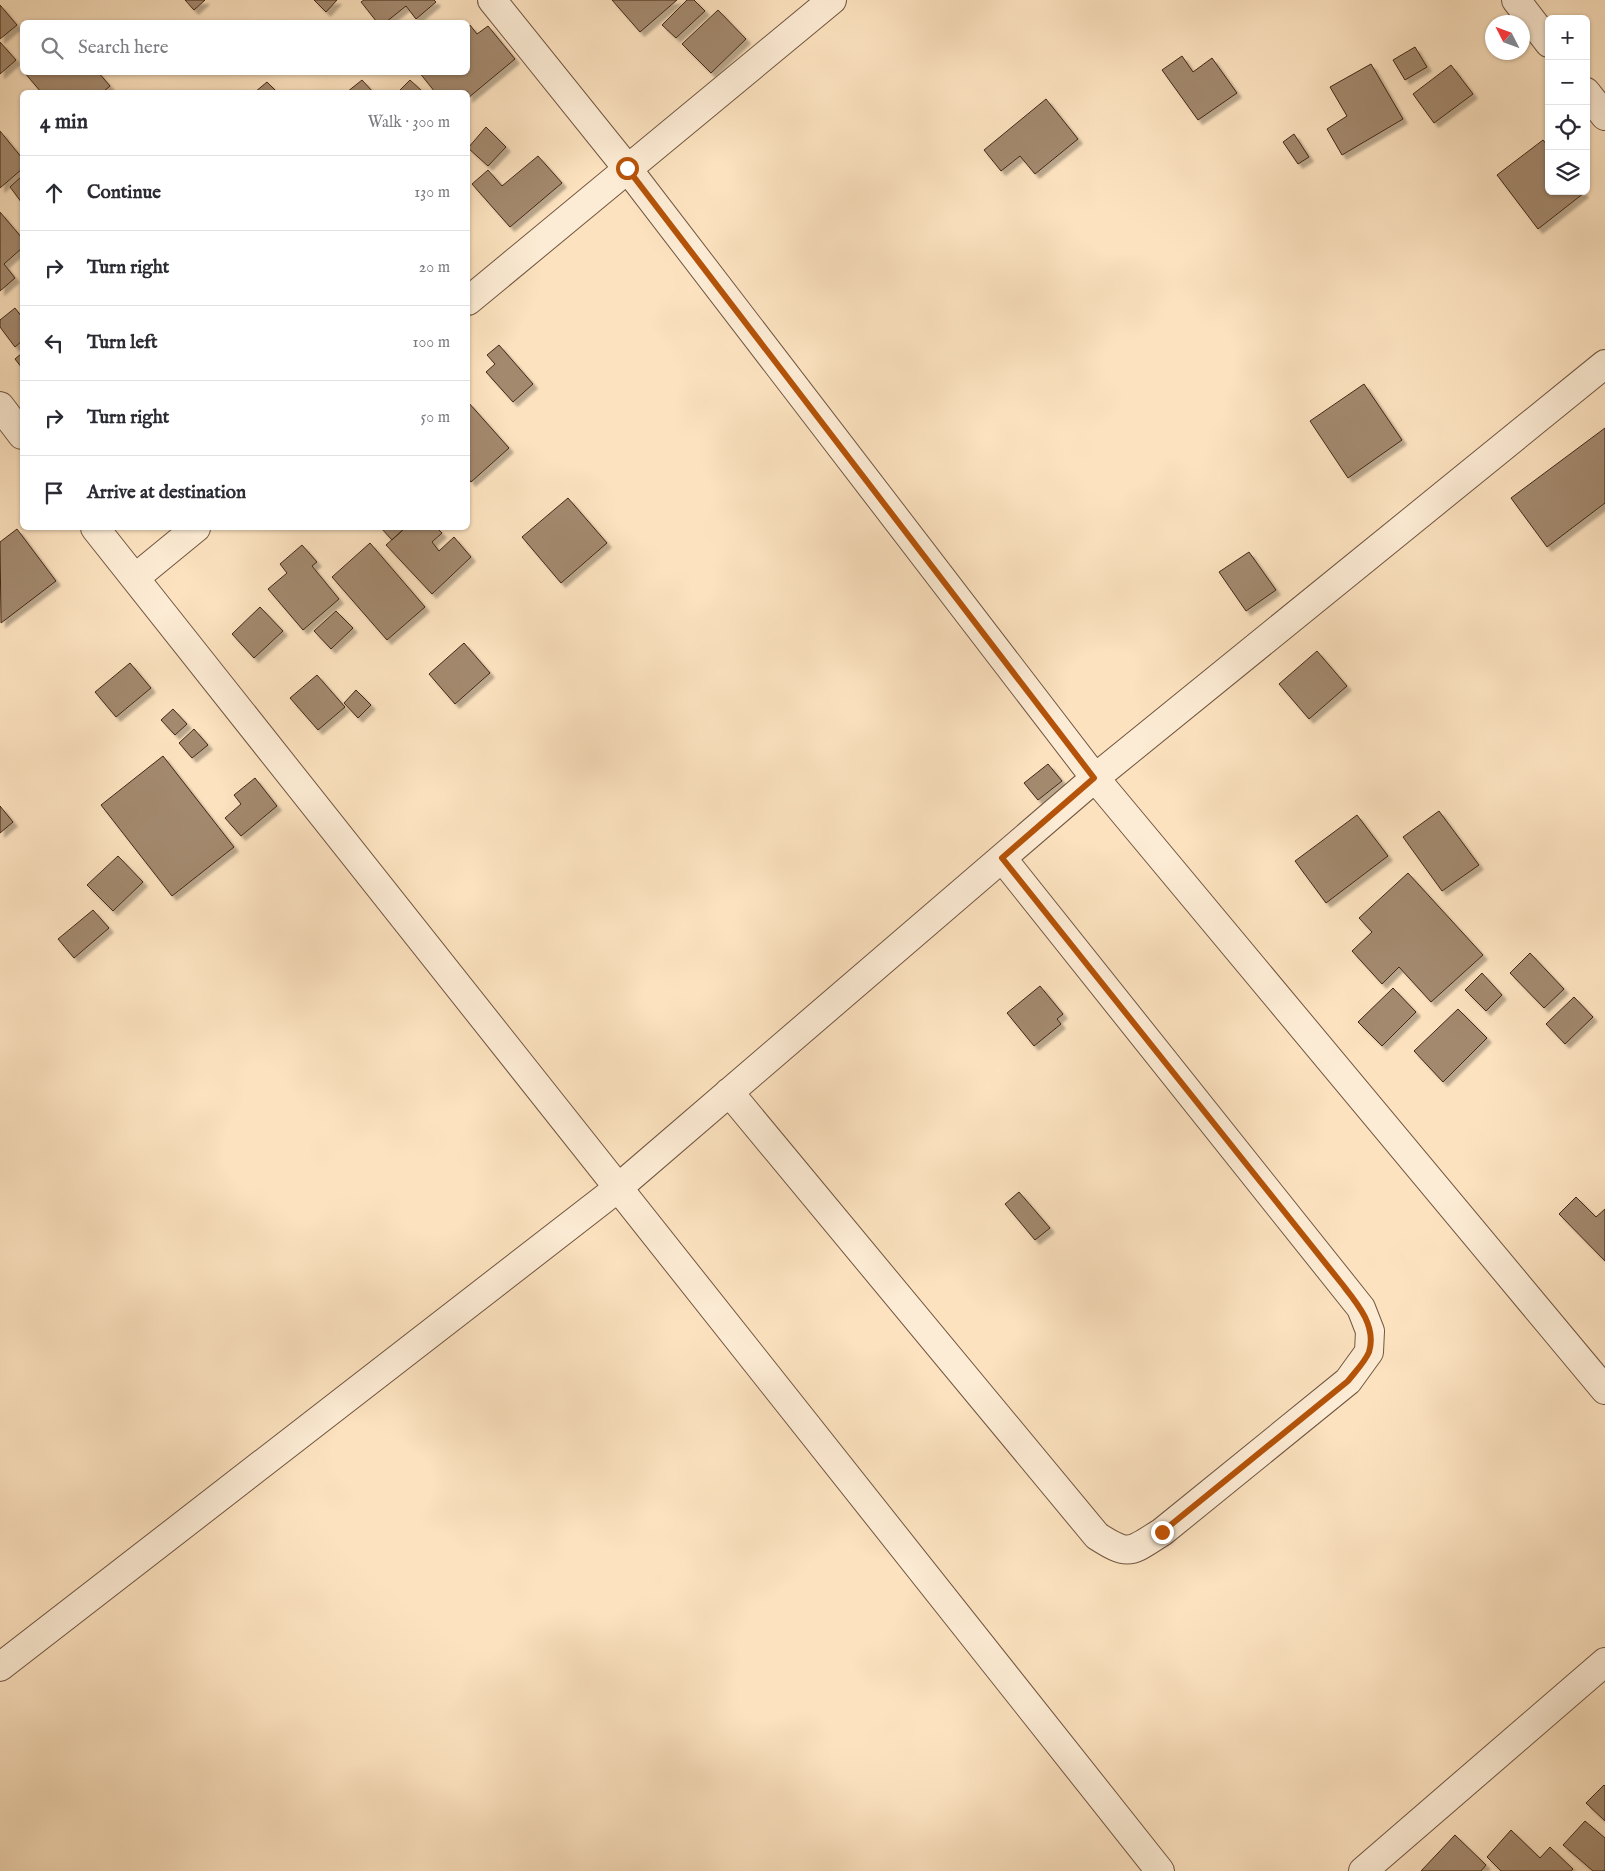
<!DOCTYPE html>
<html lang="en">
<head>
<meta charset="utf-8">
<style>
  body { margin:0; font-family:"IM FELL English",serif; background:#f7f7f7; color:#2b2b33 }
  .controls { position:absolute; right:15px; top:15px; display:grid; overflow:hidden; border-radius:8px; box-shadow:0 1px 4px #0004 }
  .controls button { width:45px; height:45px; display:grid; place-items:center; padding:0; border:0; border-bottom:1px solid #e1e1e2; background:#fff; color:#2b2b33; font:25px sans-serif }
  .compass { position:absolute; left:1485px; top:15px; width:45px; height:45px; border-radius:50%; background:#fff; box-shadow:0 1px 4px #0004; rotate:312deg }
  .stop { position:absolute; width:15px; height:15px; margin:-11px; border:4px solid #b45309; border-radius:50%; background:#fff }
  .stop.end { background:#b45309; border-color:#fff; box-shadow:0 1px 5px #0008 }
  .list { margin:0; padding:0; list-style:none }
  h2 { display:flex; justify-content:space-between; align-items:center; height:65px; margin:0; padding:0 20px; font-size:21px }
  h2 small { font-size:16px; font-weight:400; color:#7c7c81 }
  .list li { display:grid; grid-template-columns:32px 1fr auto; gap:15px; align-items:center; box-sizing:border-box; height:75px; padding:0 20px; border-top:1px solid #e1e1e2 }
  .list b { display:block; font-size:19px; white-space:nowrap }
  .list em { font-size:16px; font-style:normal; color:#7c7c81 }
  .icon { flex:none; width:28px; height:28px; fill:none; stroke:currentColor; stroke-width:2; stroke-linecap:round; stroke-linejoin:round }
  .map { position:relative; flex:none; width:1605px; height:1871px; overflow:hidden }
  .search { position:absolute; background:#fff; box-shadow:0 1px 4px #0004; left:20px; top:20px; width:450px; height:55px; display:flex; align-items:center; gap:12px; box-sizing:border-box; padding:0 18px; border-radius:8px; color:#7c7c81; font-size:19px }
  .panel { position:absolute; background:#fff; box-shadow:0 1px 4px #0004; left:20px; top:90px; width:450px; height:440px; border-radius:8px }
  .map>svg:first-child { display:block }
  .building { fill:#a3896e; stroke:#432816; filter:url(#shadow) }
  .lines { fill:none; stroke-linecap:round; stroke-linejoin:round }
  .street-casing { stroke:#715640; stroke-width:30 }
  .street { stroke:#fdecd5; stroke-width:28 }
  .route { stroke:#b45309; stroke-width:6 }
</style>
</head>
<body>
<div class="map">
<svg width="1605" height="1871" viewBox="0 0 1605 1871">
  <defs>
    <filter id="shadow"><feDropShadow dx="4.5" dy="4.5" stdDeviation="1" flood-color="#0004"/></filter>
  </defs>
  <rect width="100%" height="100%" fill="#fce2bf"/>
  <filter id="stains"><feTurbulence type="fractalNoise" baseFrequency=".004" numOctaves="4"/><feColorMatrix values="0 0 0 0 .2 0 0 0 0 .09 0 0 0 0 .02 0 0 0 .5 -.17"/></filter>
  <radialGradient id="worn" r=".72"><stop offset=".6" stop-color="#630" stop-opacity="0"/><stop offset="1" stop-color="#630" stop-opacity=".3"/></radialGradient>
  <!-- building -->
  <path class="building" d="M185,0H205L194,10Z
    M314,0H337L326,12Z
    M364,0H434L436,2L416,19L406,6L386,22H377L361,2Z
    M612,0H677L640,32Z
    M687,0H694L705,11L676,38L662,25Z
    M0,5L17,25L0,39Z
    M718,10L746,39L711,73L682,44Z
    M470,25L477,34L488,26L515,59L468,98V92H435L419,72H468V28Z
    M0,42L16,60L0,74Z
    M1415,47L1427,67L1405,80L1393,60Z
    M1182,56L1193,72L1212,58L1237,93L1198,120L1162,70Z
    M1371,64L1403,119L1342,155L1327,129L1347,116L1330,87Z
    M1451,65L1473,94L1434,123L1413,94Z
    M24,72H98L110,86L103,92H41Z
    M362,80L373,92H347Z
    M410,80L423,92H398Z
    M267,82L277,92H255Z
    M1046,99L1078,139L1035,174L1020,156L1001,171L984,150Z
    M486,127L506,147L488,166L468,148Z
    M0,131L22,158V169L0,188Z
    M1294,134L1309,157L1298,164L1283,142Z
    M1543,140L1549,147V191H1582L1584,193L1538,229L1497,175Z
    M538,156L562,183L510,227L472,184L488,170L502,186Z
    M22,176V203L10,187Z
    M0,212L22,238V248L4,264L15,278L0,291Z
    M15,308L22,317V341L15,347L0,327V320Z
    M499,345L533,384L513,402L486,372L495,364L487,355Z
    M22,353V368L15,359Z
    M1364,384L1402,440L1348,478L1310,421Z
    M468,402L509,448L471,482L468,478Z
    M1605,428V503L1547,547L1511,498Z
    M568,498L607,543L561,583L522,537Z
    M381,528H405L392,540Z
    M405,528H437L442,533L432,542L439,551L454,537L471,557L432,594L386,545Z
    M17,529L56,581L1,623L0,542Z
    M370,543L425,607L387,640L332,577Z
    M302,545L317,562L312,566L339,599L303,630L268,589L287,573L280,564Z
    M1249,552L1276,590L1246,611L1219,572Z
    M260,607L283,631L254,658L232,634Z
    M336,611L353,628L331,649L314,631Z
    M464,643L490,673L455,704L429,674Z
    M1317,651L1347,686L1309,719L1279,684Z
    M130,663L151,688L116,717L95,692Z
    M317,675L345,707L318,730L290,698Z
    M356,690L371,705L358,718L344,703Z
    M173,709L187,724L175,735L161,720Z
    M194,729L208,745L192,758L179,743Z
    M163,756L234,847L172,896L101,805Z
    M1048,764L1062,781L1038,800L1024,783Z
    M255,778L277,806L241,836L225,818L241,804L234,795Z
    M0,806L13,822L0,833Z
    M1439,811L1479,865L1442,891L1403,837Z
    M1357,815L1388,856L1326,903L1295,861Z
    M118,856L143,882L113,911L87,885Z
    M1408,873L1483,955L1431,1002L1399,967L1382,984L1352,951L1372,932L1359,918Z
    M93,910L109,928L74,958L58,939Z
    M1530,953L1564,989L1544,1008L1510,973Z
    M1482,973L1502,995L1486,1011L1465,990Z
    M1040,986L1063,1014L1057,1019L1061,1024L1034,1046L1007,1013Z
    M1393,988L1416,1012L1382,1046L1358,1022Z
    M1574,997L1593,1017L1565,1044L1546,1024Z
    M1458,1009L1487,1038L1443,1082L1414,1051Z
    M1019,1192L1050,1228L1035,1240L1005,1204Z
    M1576,1197L1596,1217L1605,1209V1261L1559,1214Z
    M1604,1785L1605,1786V1821L1586,1803Z
    M1585,1821L1605,1838V1871H1593L1563,1845Z
    M1511,1830L1540,1858L1550,1847L1573,1869L1571,1871H1501L1487,1857Z
    M1455,1835L1486,1865L1481,1871H1421Z"/>
  <g class="lines">
    <!-- street casing -->
    <g class="street-casing">
      <path id="street" d="M492,0L627,168L1095,778L1605,1390
        M1516,0L1549,43
        M1586,92L1605,116
        M468,301L832,0
        M0,406L22,435
        M95,528L1160,1871
        M135,578L196,528
        M729,1092L1097,1536C1130,1557 1130,1552 1162,1532L1348,1381L1369,1352L1370,1331L1361,1308L1002,858
        M0,1667L618,1188L1095,778L1605,364
        M1363,1871L1605,1662"/>
    </g>
    <!-- street -->
    <use href="#street" class="street"/>
  </g>
  <g class="lines">
    <!-- route -->
    <path class="route" d="M627,168L1094,778L1002,858L1342,1284C1357,1303 1377,1326 1369,1352C1365,1362 1354,1373 1348,1381L1162,1532"/>
  </g>
  <rect width="100%" height="100%" filter="url(#stains)"/>
  <rect width="100%" height="100%" fill="url(#worn)"/>
</svg>
<div class="controls">
<button>+</button>
<button>−</button>
<button><svg class="icon" aria-label="locate" viewBox="0 0 24 24"><circle cx="12" cy="12" r="6"/><path d="M12 2v4M12 18v4M2 12h4M18 12h4"/></svg></button>
<button><svg class="icon" aria-label="layers" viewBox="0 0 24 24"><path d="M12 4l9 5-9 5-9-5zM3 14l9 5 9-5"/></svg></button>
</div>
<svg class="compass" viewBox="-18 -18 36 36"><path d="M0-13l5 13h-10z" fill="#e53935"/><path d="M0 13l5-13h-10z" fill="#7c7c81"/></svg>
<div class="stop" style="left:627px;top:168px"></div>
<div class="stop end" style="left:1162px;top:1532px"></div>
<div class="search"><svg class="icon" aria-label="search" viewBox="0 0 24 24"><circle cx="10" cy="10" r="6"/><path d="M15 15l6 6"/></svg>Search here</div>
<section class="panel">
<h2>4 min<small>Walk · 300 m</small></h2>
<ul class="list">
<li><svg class="icon" aria-label="ahead" viewBox="0 0 24 24"><path d="M12 20V5M6 11l6-6 6 6"/></svg><div><b>Continue</b></div><em>130 m</em></li>
<li><svg class="icon" aria-label="right" viewBox="0 0 24 24"><path d="M7 20v-9h11M14 6l5 5-5 5"/></svg><div><b>Turn right</b></div><em>20 m</em></li>
<li><svg class="icon" aria-label="left" viewBox="0 0 24 24"><path d="M17 20v-9H6M10 6l-5 5 5 5"/></svg><div><b>Turn left</b></div><em>100 m</em></li>
<li><svg class="icon" aria-label="right" viewBox="0 0 24 24"><path d="M7 20v-9h11M14 6l5 5-5 5"/></svg><div><b>Turn right</b></div><em>50 m</em></li>
<li><svg class="icon" aria-label="arrive" viewBox="0 0 24 24"><path d="M6 21V4h12l-3 4 3 4H6"/></svg><div><b>Arrive at destination</b></div></li>
</ul>
</section>
</div>
</body>
</html>
